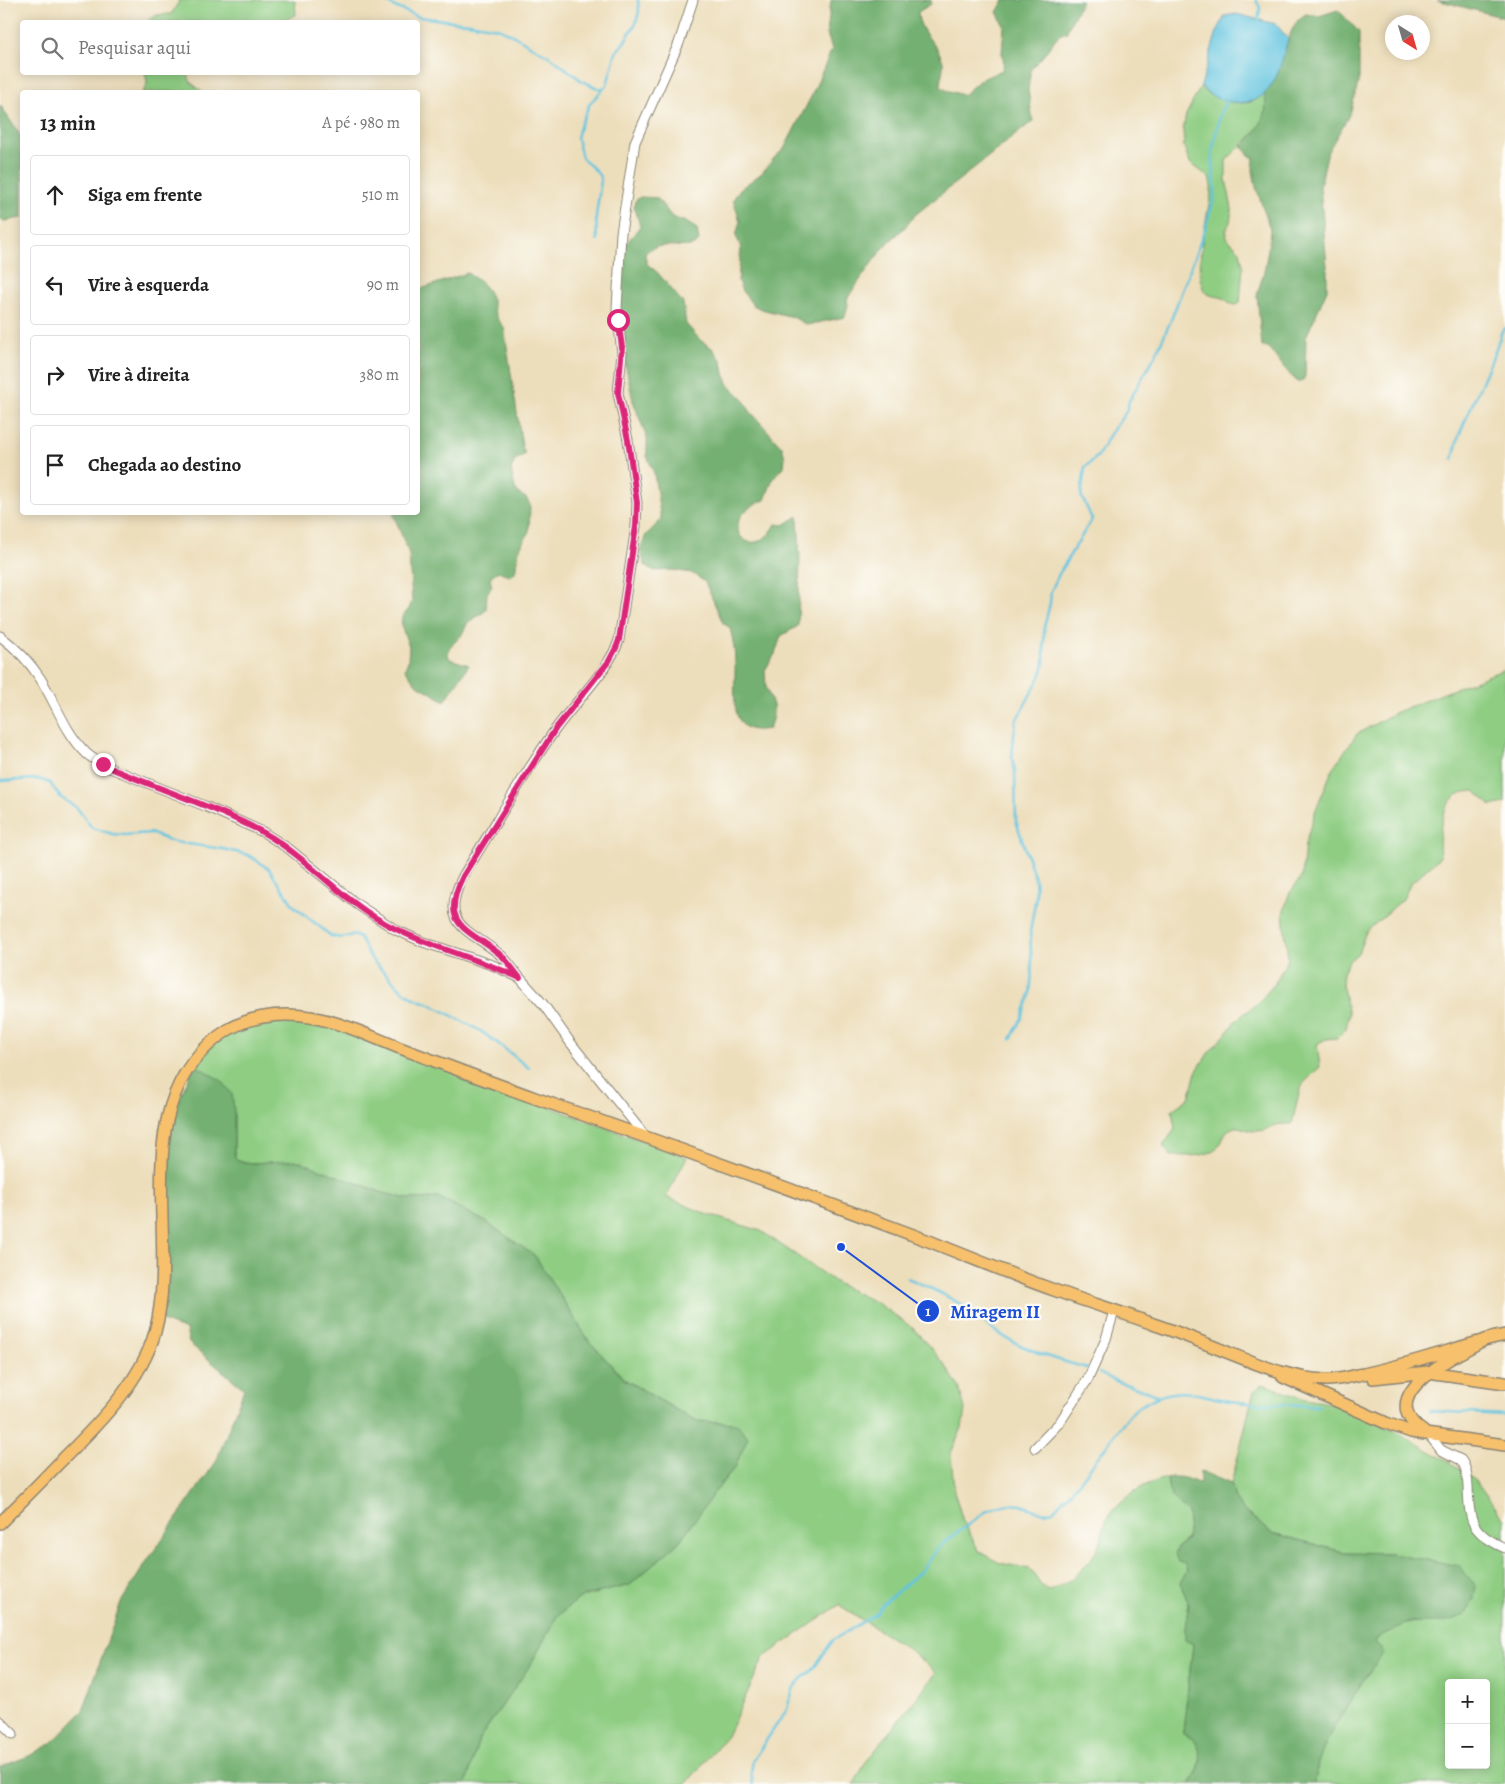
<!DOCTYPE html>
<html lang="pt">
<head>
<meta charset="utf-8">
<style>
  body { margin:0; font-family:Alegreya,serif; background:#f6f6f6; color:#222 }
  .controls { position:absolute; right:15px; bottom:15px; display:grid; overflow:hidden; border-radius:5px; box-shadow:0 2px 12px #0003 }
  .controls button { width:45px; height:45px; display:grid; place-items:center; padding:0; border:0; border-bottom:1px solid #e0e0e0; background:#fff; color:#222; font:25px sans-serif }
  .compass { position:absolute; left:1385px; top:15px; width:45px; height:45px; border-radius:50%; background:#fff; box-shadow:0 2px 12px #0003; rotate:143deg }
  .stop { position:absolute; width:15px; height:15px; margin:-11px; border:4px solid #db2777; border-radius:50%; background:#fff }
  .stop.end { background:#db2777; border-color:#fff; box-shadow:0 1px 5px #0008 }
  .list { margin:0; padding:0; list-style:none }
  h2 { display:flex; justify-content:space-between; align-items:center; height:65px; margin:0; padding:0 20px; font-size:21px }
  h2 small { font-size:16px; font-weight:400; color:#767676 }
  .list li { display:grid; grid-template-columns:32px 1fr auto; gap:15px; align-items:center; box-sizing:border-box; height:80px; margin:0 10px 10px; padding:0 10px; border:1px solid #e0e0e0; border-radius:5px }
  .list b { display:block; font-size:19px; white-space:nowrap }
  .list em { font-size:16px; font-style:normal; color:#767676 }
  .icon { flex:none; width:28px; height:28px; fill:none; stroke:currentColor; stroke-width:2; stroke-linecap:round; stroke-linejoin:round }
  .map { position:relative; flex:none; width:1505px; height:1784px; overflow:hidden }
  .search { position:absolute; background:#fff; box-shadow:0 2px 12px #0003; left:20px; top:20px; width:400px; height:55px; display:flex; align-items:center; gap:12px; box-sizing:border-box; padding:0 18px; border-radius:5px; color:#767676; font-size:19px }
  .panel { position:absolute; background:#fff; box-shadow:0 2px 12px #0003; left:20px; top:90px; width:400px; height:425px; border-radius:5px }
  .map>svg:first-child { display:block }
  .green { fill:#8fcd83; stroke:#5d7c57; fill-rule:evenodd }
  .forest { fill:#73b071; stroke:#4f6e4e }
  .water { fill:#62c4e0; stroke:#467886 }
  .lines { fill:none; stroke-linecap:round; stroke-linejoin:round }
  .stream { stroke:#62c4e0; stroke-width:2.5 }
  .minor-casing { stroke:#8c8473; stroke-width:11 }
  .major-casing { stroke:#8c8473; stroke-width:14 }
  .minor { stroke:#fff; stroke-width:9 }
  .major { stroke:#f7c06c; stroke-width:11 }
  .route { stroke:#db2777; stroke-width:6 }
  .leader { fill:none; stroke:#1d4ed8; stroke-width:2 }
  .callout-dot { fill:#1d4ed8; stroke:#fdfcf7; stroke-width:2 }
  .mark-label { font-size:15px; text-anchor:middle; font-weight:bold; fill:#fff }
  .callout-label { font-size:19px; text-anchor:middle; font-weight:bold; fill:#1d4ed8; stroke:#fdfcf7; stroke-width:4.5; stroke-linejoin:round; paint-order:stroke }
</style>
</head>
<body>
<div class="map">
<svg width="1505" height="1784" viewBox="0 0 1505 1784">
  <rect width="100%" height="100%" fill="#fdfcf7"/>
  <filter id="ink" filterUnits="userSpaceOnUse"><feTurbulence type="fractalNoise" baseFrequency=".02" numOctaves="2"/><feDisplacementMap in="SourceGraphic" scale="10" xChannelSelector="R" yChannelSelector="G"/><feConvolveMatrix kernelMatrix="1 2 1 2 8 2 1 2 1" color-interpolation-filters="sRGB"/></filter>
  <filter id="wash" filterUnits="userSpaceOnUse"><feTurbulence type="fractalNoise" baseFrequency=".0096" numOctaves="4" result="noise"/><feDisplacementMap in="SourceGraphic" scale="20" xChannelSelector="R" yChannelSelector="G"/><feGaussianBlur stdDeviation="1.12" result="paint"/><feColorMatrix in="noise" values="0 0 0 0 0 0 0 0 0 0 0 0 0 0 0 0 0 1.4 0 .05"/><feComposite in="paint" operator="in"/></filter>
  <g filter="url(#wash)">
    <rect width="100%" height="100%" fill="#eddebb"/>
    <!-- green -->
    <path class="green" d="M180,0H295L296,15L280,22H257L247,20L244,22H146L157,15L171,14Z
      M145,72L189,73C187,83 196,86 203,92H142C149,86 147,81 145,72Z
      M1201,86L1206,93L1224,101L1241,103L1251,102L1264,93C1275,126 1243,140 1226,161V179L1232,209L1230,222L1226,230L1227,238L1240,251L1243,265L1240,302L1236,305C1228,304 1229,301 1223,298C1219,296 1213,297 1208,294C1189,283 1209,212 1211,192C1212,187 1210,182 1209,177L1190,163L1184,147L1183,130L1186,115Z
      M1505,669V803L1491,806L1475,791C1470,792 1464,791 1459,794C1440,803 1438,840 1440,857L1411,883L1403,899L1366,932L1358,953L1349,961L1343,973L1342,984L1349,1014L1346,1029L1337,1038L1326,1039L1317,1044L1320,1067L1303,1084L1298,1097L1292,1124C1287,1124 1281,1124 1276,1125C1266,1129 1266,1131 1254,1131C1246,1131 1240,1124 1232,1128C1223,1131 1224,1140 1219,1146C1208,1159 1185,1155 1171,1156L1163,1146L1175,1129L1172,1110L1189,1098L1196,1072L1209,1052L1227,1033L1235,1021L1259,1002L1275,983L1288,959L1283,914L1289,894L1302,876L1305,844L1316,809L1333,768L1357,734L1396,712Z
      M308,1019L687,1157L666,1197L709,1215L761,1231L838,1284L877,1303L914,1329L943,1362L959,1387L965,1409L962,1428L951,1453L954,1491L963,1521L979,1551L1000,1563L1030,1569L1040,1584L1048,1591C1067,1587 1094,1561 1100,1543C1103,1536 1102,1528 1106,1521C1118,1499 1143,1483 1167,1478L1169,1491L1188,1513L1189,1523L1187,1539L1178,1547L1187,1570L1180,1583L1189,1604L1185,1628L1193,1644L1183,1732C1187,1735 1194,1738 1196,1742C1205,1756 1199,1771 1190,1784H854L866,1762L936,1673L913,1652L839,1605L764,1657L728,1734L686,1784H466L479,1739L531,1664L557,1616L581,1597L630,1585L679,1542L716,1490L735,1467L736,1423L696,1421L624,1379L589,1341L535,1256L486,1222L440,1198L408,1199L383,1193L357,1183L279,1162L253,1163L238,1161L235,1157L234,1151V1111L195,1065L215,1041L249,1022Z
      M1263,1384L1305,1399L1337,1404L1395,1431L1461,1469L1476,1481L1501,1515L1505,1519V1784H1315C1316,1777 1316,1768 1318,1761C1330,1725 1360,1685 1382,1654L1374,1641C1390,1628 1406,1622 1427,1621L1392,1553L1343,1552L1272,1533L1244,1511L1235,1499L1231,1484L1254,1391ZM1449,1683H1486V1765H1449Z"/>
    <!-- forest -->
    <path class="forest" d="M831,0H931V4L918,12C918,33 938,43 943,62C944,69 940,79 940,86L946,90L963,95L980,80L1002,70L1004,63L1002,53L1004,26L997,12L1004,0H1082L1066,33L1063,32L1056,38L1043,56L1031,69L1028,90L1033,121L915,215C907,226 898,234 888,243C872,260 860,281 847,299L848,305L845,317L807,325L793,317L761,309L753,305L742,291L738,281L741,247L736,236L740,221L733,200L740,189L762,173L774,158L784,149L811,97L832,49L827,34Z
      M1437,0H1505V18Z
      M1338,10L1359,32V80L1350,114L1328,151L1320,186L1327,266V290L1306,337L1305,376L1303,380L1298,382C1285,372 1279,358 1267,347H1262L1257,295L1265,268L1269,242L1270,229L1256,187L1253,170L1254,158L1249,155L1242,147C1257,132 1271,114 1264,93C1287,75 1282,26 1306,14L1319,16Z
      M0,105L22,138V218L4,221L0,220Z
      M640,197L657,198L672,217L686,222L697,229L699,241C690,254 663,238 646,252L645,256L647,264L657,272L683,303L686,324L701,341L712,348L722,361L724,374L729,385L743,399L750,411L782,447L785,457L784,467L773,478L765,500C710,519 751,569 776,524L784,525L798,516L800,558L798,626L781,636L775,654L765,670L766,687L773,705V716L769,729C760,730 751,732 743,725C730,712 736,680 735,663C735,651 733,640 730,628L723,623L705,582L692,573L672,570L655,571L645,565L640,550L646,535L661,520L654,473L647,456V438L633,401L623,353L617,294L624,247L640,226L634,206L635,201Z
      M467,273C475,278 483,283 488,291C496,304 490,313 504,327L522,446L525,454L514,462L511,470L515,488L519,494L526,498L530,505L529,531L519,550L515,572L509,576L499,571L492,575L490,579L492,587L487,593L486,610L480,615L468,622L461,636L449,648L448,655L450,659L469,665L445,701L416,684L405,669L408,661L409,646L401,626L402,617L409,609L412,601L409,554L393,513L418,512V290Z
      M195,1065L222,1081L232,1094L234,1111V1151L235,1157L238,1161L253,1163L296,1160L383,1193L408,1199L440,1198L486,1222L535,1256L589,1341L624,1379L695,1421L736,1423L748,1437L735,1467L716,1490L679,1542L630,1585L581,1597L557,1616L531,1664L479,1739L466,1784H0V1767L29,1756L52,1743L83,1711L121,1602L149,1558L216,1462L244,1389L189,1343L186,1330L162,1321L166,1162L172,1113Z
      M1200,1471L1231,1484L1235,1499L1244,1511L1272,1533L1343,1552L1392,1553L1459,1566L1476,1586L1473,1602L1465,1615L1447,1622H1411L1384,1634L1375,1641L1383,1654L1366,1676L1329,1736L1318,1763L1315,1784H1190C1199,1772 1205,1756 1196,1742C1194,1738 1187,1735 1183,1732L1193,1644L1185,1640V1628L1189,1604L1180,1583L1187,1570L1185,1564L1178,1562L1175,1554L1178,1547L1187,1539L1189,1523L1188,1513L1172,1497L1169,1491L1167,1478C1179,1475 1189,1479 1200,1484Z"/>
    <!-- water -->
    <path class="water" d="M1236,14L1276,24L1288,39C1279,71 1273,108 1231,102C1219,100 1208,96 1201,86L1216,34L1225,16Z"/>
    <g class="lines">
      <!-- stream -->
      <path class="stream" d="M383,0L395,7L419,17L469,23L497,28L509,33L552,58L582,81L602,90
        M1256,0L1260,8L1258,21
        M597,241L596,216L601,180L599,175L593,168L582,158L577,138L580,126L590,103L607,85L616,52L623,44L636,23L639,11L638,0
        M1453,459L1459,435L1494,354L1502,331L1505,328
        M0,781L38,779L50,783L60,797L77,808L92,828L113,834L126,835L150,833L174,842L223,849L248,855L269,869L294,906L331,936L341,938L353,935L360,938L372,960L403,991L414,998L430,1004L479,1030L496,1042L529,1068
        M1011,1039L1022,1018L1030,995L1032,970L1030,932L1036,896L1035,879L1016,821L1015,771L1012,758L1014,734L1016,721L1040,677L1044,665V628L1050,603L1051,591L1061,570L1092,519L1081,495L1085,467L1098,456L1110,434L1126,412L1129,401L1156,354L1171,320L1204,232L1213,202L1215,189L1212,152L1220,115L1227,98
        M907,1278C929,1287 951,1297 971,1311C980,1318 988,1327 998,1333C1024,1350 1056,1360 1087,1368
        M1099,1373L1113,1380L1160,1396
        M1430,1411L1505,1415
        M753,1784L751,1772L753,1760L786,1711L794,1687L802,1678L812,1671L833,1640L876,1614L883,1604L921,1571L936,1551L945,1542L985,1512L996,1507L1009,1504L1021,1505L1044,1513L1053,1511L1081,1480L1129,1415C1142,1404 1157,1395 1173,1393C1192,1390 1212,1398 1230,1401C1259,1405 1289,1404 1319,1406"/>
    </g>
  </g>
  <g filter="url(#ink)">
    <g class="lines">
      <!-- minor casing -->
      <g class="minor-casing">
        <path id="minor" d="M0,636C16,648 29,661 40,678C56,703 65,733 87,754C94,760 103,764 110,768L205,806L263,832L289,849L358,905L396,930L423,942L495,966L520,978L543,1004L570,1042L645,1136
          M520,978C514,971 509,963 503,957C471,929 437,928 463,876C494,827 522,777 555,730C573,704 610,669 619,640L636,526L637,503L628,440L618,393L622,353L617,309L621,233L635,142L679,43L693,0
          M1430,1436L1441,1450L1461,1460C1467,1468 1467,1476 1468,1486C1469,1521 1471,1533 1505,1548
          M1035,1448L1060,1422L1088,1379L1106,1339L1114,1311
          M0,1721L13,1734"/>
      </g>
      <!-- major casing -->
      <g class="major-casing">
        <path id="major" d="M1283,1377L1386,1423L1411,1432L1505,1445
          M1373,1378L1428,1372L1505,1383
          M1424,1432C1379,1402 1430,1370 1458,1354C1466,1350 1474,1345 1482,1341C1489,1338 1498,1337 1505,1335
          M0,1523C20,1503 40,1483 60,1462C96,1426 141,1383 155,1332C181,1236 125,1107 219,1036C245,1016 279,1012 310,1017C341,1022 372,1037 400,1048C445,1065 490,1082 535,1098C664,1143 793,1190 921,1238C965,1255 1009,1274 1054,1290C1087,1302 1121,1312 1153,1324C1180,1333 1207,1344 1234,1355C1262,1366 1294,1379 1325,1380C1337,1381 1351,1376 1363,1374C1403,1366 1443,1352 1482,1341"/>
      </g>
      <!-- minor -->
      <use href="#minor" class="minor"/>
      <!-- major -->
      <use href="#major" class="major"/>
    </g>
  </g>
  <g class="lines" filter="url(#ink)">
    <!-- route -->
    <path class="route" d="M103,764C119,773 136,778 152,785C190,800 229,814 264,833C305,856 336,894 376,918C421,946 473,956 520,978C514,971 509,963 503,957C471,929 437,928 463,876L556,728L609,661L616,648L619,640L636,526L637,503L628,440L618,393L622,347L618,320"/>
  </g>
  <!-- callouts -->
  <path class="leader" d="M841 1247L928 1311"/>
  <g class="callout-dot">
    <circle cx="841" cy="1247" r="5"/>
    <circle cx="928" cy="1311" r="12"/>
  </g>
  <g class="mark-label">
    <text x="928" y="1316">1</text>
  </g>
  <g class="callout-label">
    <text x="995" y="1318">Miragem II</text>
  </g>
</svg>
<div class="controls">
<button>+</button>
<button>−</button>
</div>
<svg class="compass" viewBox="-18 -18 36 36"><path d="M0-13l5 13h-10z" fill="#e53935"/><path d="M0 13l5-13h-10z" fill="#767676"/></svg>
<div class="stop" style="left:618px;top:320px"></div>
<div class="stop end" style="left:103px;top:764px"></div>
<div class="search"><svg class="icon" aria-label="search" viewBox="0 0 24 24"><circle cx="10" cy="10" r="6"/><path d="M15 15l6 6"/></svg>Pesquisar aqui</div>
<section class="panel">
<h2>13 min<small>A pé · 980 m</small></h2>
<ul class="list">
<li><svg class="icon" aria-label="ahead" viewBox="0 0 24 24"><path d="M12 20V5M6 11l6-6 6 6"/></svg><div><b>Siga em frente</b></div><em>510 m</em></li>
<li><svg class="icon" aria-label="left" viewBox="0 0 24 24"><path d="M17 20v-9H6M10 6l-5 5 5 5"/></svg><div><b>Vire à esquerda</b></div><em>90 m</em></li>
<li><svg class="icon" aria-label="right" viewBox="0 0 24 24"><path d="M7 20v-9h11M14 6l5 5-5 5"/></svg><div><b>Vire à direita</b></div><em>380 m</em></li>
<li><svg class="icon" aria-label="arrive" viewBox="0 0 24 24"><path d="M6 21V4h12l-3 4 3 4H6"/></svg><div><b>Chegada ao destino</b></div></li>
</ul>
</section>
</div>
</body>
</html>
